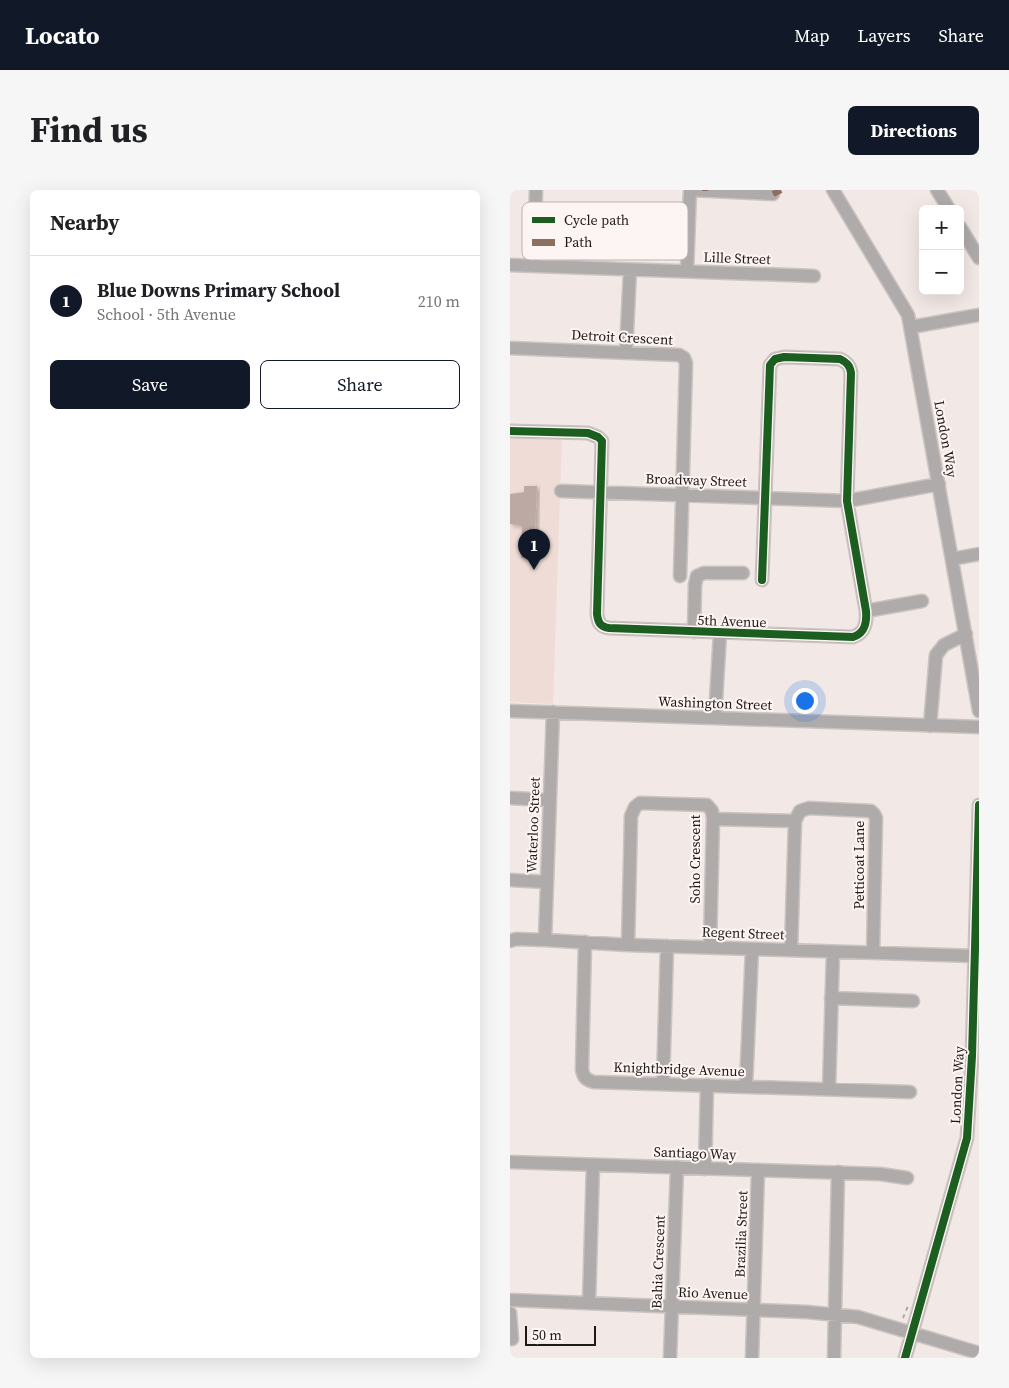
<!DOCTYPE html>
<html lang="en">
<head>
<meta charset="utf-8">
<style>
  body { margin:0; font-family:"Source Serif 4",serif; background:#f6f6f6; color:#202124 }
  .controls { position:absolute; right:15px; top:15px; display:grid; overflow:hidden; border-radius:8px; box-shadow:0 5px 20px #0002 }
  .controls button { width:45px; height:45px; display:grid; place-items:center; padding:0; border:0; border-bottom:1px solid #e0e0e0; background:#fff; color:#202124; font:25px sans-serif }
  .scale { position:absolute; left:15px; bottom:12px; width:71px; box-sizing:border-box; padding-left:5px; border:2px solid #1f1917; border-top:0; font-size:14px; line-height:18px; white-space:nowrap; color:#1f1917; -webkit-text-stroke:4px #fdf5f3; paint-order:stroke }
  .you { position:absolute; left:294px; top:510px; width:18px; height:18px; margin:-12px; border:4px solid #fff; border-radius:50%; background:#1a73e8; box-shadow:0 0 0 8px #1a73e833 }
  .badge { display:grid; place-items:center; width:32px; height:32px; border-radius:50%; background:#111827; color:#fff; font-size:16px; font-weight:700 }
  .pin { position:absolute; translate:-50% -41px; filter:drop-shadow(0 1px 2px #0008) }
  .pin::after { content:''; position:absolute; top:26px; width:18px; height:15px; background:inherit; clip-path:polygon(0 0,100% 0,50% 100%) }
  .list { margin:0; padding:0; list-style:none }
  h2 { display:flex; justify-content:space-between; align-items:center; height:65px; margin:0; padding:0 20px; font-size:21px }
  h2 small { font-size:16px; font-weight:400; color:#757577 }
  .list li { display:grid; grid-template-columns:32px 1fr auto; gap:15px; align-items:center; box-sizing:border-box; height:90px; padding:0 20px; border-top:1px solid #e0e0e0 }
  .list b { display:block; font-size:19px; white-space:nowrap }
  .list p { margin:0; font-size:16px; white-space:nowrap; color:#757577 }
  .list em { font-size:16px; font-style:normal; color:#757577 }
  .actions { display:flex; gap:10px; padding:15px 20px }
  .actions a { flex:1; padding:11px 0; border:1px solid #111827; border-radius:8px; text-align:center; font-size:18px; color:#111827 }
  .actions .main { background:#111827; color:#fff }
  .map { position:relative; flex:none; width:469px; height:1168px; overflow:hidden; border-radius:8px }
  header { display:flex; align-items:center; gap:30px; box-sizing:border-box; height:70px; padding:0 25px; background:#111827; color:#fff }
  header strong { font-size:24px }
  nav { display:flex; gap:28px; margin-inline-start:auto; font-size:18px }
  .intro { display:flex; align-items:center; justify-content:space-between; box-sizing:border-box; height:120px; padding:0 30px }
  h1 { margin:0; font-size:35px }
  .button { padding:12px 22px; border-radius:8px; background:#111827; color:#fff; font-size:18px; font-weight:700 }
  main { display:flex; gap:30px; padding:0 30px }
  aside { flex:1; background:#fff; border-radius:8px; box-shadow:0 5px 20px #0002 }
  .map>svg:first-child { display:block }
  .built { fill:#efdcd6 }
  .building { fill:#bca9a4; filter:url(#shadow) }
  .lines { fill:none; stroke-linecap:round; stroke-linejoin:round }
  .minor-casing { stroke:#cbc4c1; stroke-width:15 }
  .path { stroke:#aeaaa9; stroke-width:2; stroke-dasharray:4 4; stroke-linecap:butt }
  .minor { stroke:#afabaa; stroke-width:12 }
  .quiet { stroke:#8d6e63; stroke-width:6; stroke-dasharray:12 6; stroke-linecap:butt }
  .cycleway-casing { stroke:#fdf5f3; stroke-width:11 }
  .cycleway { stroke:#1b5e20; stroke-width:8 }
  .labels { text-anchor:middle; dominant-baseline:central; stroke-width:4; stroke-linejoin:round; paint-order:stroke }
  .street-label { font-size:14px; fill:#1f1917; stroke:#fdf5f3 }
  .key { fill:#fdf5f3; stroke:#bab3b1; stroke-width:1 }
  .key-label { font-size:14px; fill:#1f1917 }
</style>
</head>
<body>
<header>
<strong>Locato</strong>
<nav><a>Map</a><a>Layers</a><a>Share</a></nav>
</header>
<div class="intro"><h1>Find us</h1><a class="button">Directions</a></div>
<main>
<aside>
<h2>Nearby<small></small></h2>
<ul class="list">
<li><span class="badge">1</span><div><b>Blue Downs Primary School</b><p>School · 5th Avenue</p></div><em>210 m</em></li>
</ul>
<div class="actions"><a class="main">Save</a><a>Share</a></div>
</aside>
<div class="map">
<svg width="469" height="1168" viewBox="0 0 469 1168">
  <defs>
    <filter id="shadow"><feDropShadow dx="3" dy="2" stdDeviation="2.5" flood-color="#0004"/></filter>
  </defs>
  <rect width="100%" height="100%" fill="#f2e8e5"/>
  <!-- built -->
  <path class="built" d="M0,245L52,247L43,514L0,512Z"/>
  <!-- building -->
  <path class="building" d="M14,296H27L24,368H11L12,336L0,334V304L14,302Z"/>
  <g class="lines">
    <!-- minor casing -->
    <g class="minor-casing">
      <path id="minor" d="M181,0L263,4
        M323,0L398,125L469,521
        M427,0L439,19
        M450,37L469,68
        M0,75L304,86
        M24,76L26,0
        M177,81L180,0
        M401,137L469,125
        M0,158L169,165L174,168L176,173L170,386
        M116,162L120,80
        M0,241L78,243L88,247L92,251L87,424C88,432 90,437 99,438L343,447C355,443 357,433 356,421L337,311L341,183C340,175 336,172 330,169L274,167L265,169L260,175L252,390
        M51,301L337,311L429,294
        M442,369L469,364
        M356,421L412,411
        M184,442L185,395L187,386L194,383H233
        M0,521L469,537
        M205,527L210,443
        M420,536L426,465L434,455L456,444
        M0,608L39,610
        M203,629L285,631
        M0,690L36,692
        M35,750L43,522
        M0,751L6,749L35,750L118,755L465,766
        M75,752L72,879C73,887 76,890 84,892L400,902
        M118,755L121,626L125,617L130,613L197,615L202,621L203,629L200,757
        M281,760L285,631L290,621L299,618L361,621L364,624L366,628L363,763
        M321,808L403,811
        M153,893L157,756
        M236,896L242,759
        M319,899L323,762
        M0,972L370,984L397,988
        M195,979L197,895
        M0,1110L297,1122L348,1127L469,1163
        M79,1113L83,975
        M0,1123L2,1149
        M160,1168L167,977
        M242,1168L248,980
        M324,1168L328,982
        M395,1168L457,948L462,866L469,615"/>
    </g>
    <!-- path -->
    <path class="path" d="M393,1128L398,1116"/>
    <!-- minor -->
    <use href="#minor" class="minor"/>
    <!-- quiet -->
    <path class="quiet" d="M195,1V0
      M263,4L271,0"/>
    <!-- cycleway casing -->
    <g class="cycleway-casing">
      <path id="cycleway" d="M0,241L78,243L88,247L92,251L87,424C88,432 90,437 99,438L343,447C355,443 357,433 356,421L337,311L341,183C340,175 336,172 330,169L274,167L265,169L260,175L252,390
        M395,1168L457,948L462,866L469,615"/>
    </g>
    <!-- cycleway -->
    <use href="#cycleway" class="cycleway"/>
  </g>
  <g class="labels">
    <!-- street labels -->
    <g class="street-label">
      <text transform="translate(227 68) rotate(2)">Lille Street</text>
      <text transform="translate(112 147) rotate(3)">Detroit Crescent</text>
      <text transform="translate(436 249) rotate(80)">London Way</text>
      <text transform="translate(186 290) rotate(2)">Broadway Street</text>
      <text transform="translate(222 431) rotate(2)">5th Avenue</text>
      <text transform="translate(205 513) rotate(2)">Washington Street</text>
      <text transform="translate(23 635) rotate(-88)">Waterloo Street</text>
      <text transform="translate(185 669) rotate(-90)">Soho Crescent</text>
      <text transform="translate(349 675) rotate(-90)">Petticoat Lane</text>
      <text transform="translate(233 743) rotate(2)">Regent Street</text>
      <text transform="translate(169 879) rotate(2)">Knightbridge Avenue</text>
      <text transform="translate(447 895) rotate(-87)">London Way</text>
      <text transform="translate(185 963) rotate(2)">Santiago Way</text>
      <text transform="translate(231 1044) rotate(-88)">Brazilia Street</text>
      <text transform="translate(148 1072) rotate(-88)">Bahia Crescent</text>
      <text transform="translate(203 1103) rotate(2)">Rio Avenue</text>
    </g>
  </g>
  <!-- legend -->
  <rect x="12" y="12" width="166" height="58" rx="8" class="key"/>
  <rect x="22" y="27" width="23" height="6" fill="#1b5e20"/>
  <rect x="22" y="49" width="23" height="7" fill="#8d6e63"/>
  <g class="key-label">
    <text x="54" y="35">Cycle path</text>
    <text x="54" y="57">Path</text>
  </g>
</svg>
<div class="controls">
<button>+</button>
<button>−</button>
</div>
<div class="scale">50 m</div>
<div class="you"></div>
<div class="pin badge" style="left:24px;top:380px">1</div>
</div>
</main>
</body>
</html>
